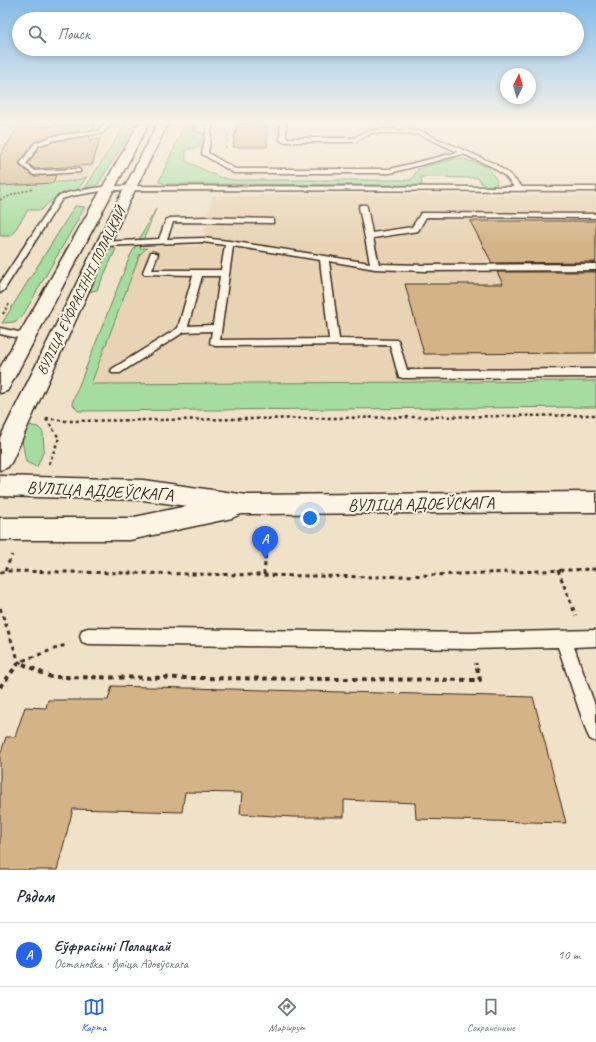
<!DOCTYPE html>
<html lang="ru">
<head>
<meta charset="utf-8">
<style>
  body { margin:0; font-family:Caveat,sans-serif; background:#f6f6f7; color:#1f2937 }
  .compass { position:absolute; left:500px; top:68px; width:36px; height:36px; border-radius:50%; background:#fff; box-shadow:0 2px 6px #0003; rotate:5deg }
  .you { position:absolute; left:310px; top:518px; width:14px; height:14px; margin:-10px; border:3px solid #fff; border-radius:50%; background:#1a73e8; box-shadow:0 0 0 6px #1a73e833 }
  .badge { display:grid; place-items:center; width:26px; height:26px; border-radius:50%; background:#2563eb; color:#fff; font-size:13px; font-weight:700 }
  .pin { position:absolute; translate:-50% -33px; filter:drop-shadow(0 1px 2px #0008) }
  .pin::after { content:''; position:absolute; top:21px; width:14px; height:12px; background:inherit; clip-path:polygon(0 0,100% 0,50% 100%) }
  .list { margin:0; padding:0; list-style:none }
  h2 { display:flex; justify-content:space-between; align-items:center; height:52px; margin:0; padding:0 16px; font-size:17px }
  h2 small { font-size:13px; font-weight:400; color:#747a83 }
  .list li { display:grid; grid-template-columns:26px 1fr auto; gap:12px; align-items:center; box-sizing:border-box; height:64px; padding:0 16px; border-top:1px solid #e0e1e3 }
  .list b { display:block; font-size:15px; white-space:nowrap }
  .list p { margin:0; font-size:13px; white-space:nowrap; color:#747a83 }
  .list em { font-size:13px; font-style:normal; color:#747a83 }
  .icon { flex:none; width:22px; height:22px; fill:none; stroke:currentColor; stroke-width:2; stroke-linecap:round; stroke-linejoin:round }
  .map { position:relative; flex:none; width:596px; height:870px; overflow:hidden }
  .search { position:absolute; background:#fff; box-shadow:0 2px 6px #0003; left:12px; right:12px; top:12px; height:44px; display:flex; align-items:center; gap:10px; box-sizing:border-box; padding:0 14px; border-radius:22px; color:#747a83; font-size:15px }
  .sheet { height:116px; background:#fff }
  nav { display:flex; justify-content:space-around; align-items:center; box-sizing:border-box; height:56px; border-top:1px solid #e0e1e3; background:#fff; font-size:11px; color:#747a83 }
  nav a { display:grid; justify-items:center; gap:2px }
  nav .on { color:#2563eb }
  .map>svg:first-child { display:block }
  .built { fill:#e8d4b5 }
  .green { fill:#a5dc9f; stroke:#70835e }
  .building { fill:#d4b487; stroke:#3b2a1e }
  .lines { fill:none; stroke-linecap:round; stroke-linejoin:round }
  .lane-casing { stroke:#3b2a1e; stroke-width:3 }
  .secondary-casing { stroke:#3b2a1e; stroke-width:3 }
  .path-far5 { stroke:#3b2a1e; stroke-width:1; stroke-dasharray:1.5 1.5; stroke-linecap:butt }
  .path-far4 { stroke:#3b2a1e; stroke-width:1.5; stroke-dasharray:2 2; stroke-linecap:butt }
  .path-far3 { stroke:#3b2a1e; stroke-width:2; stroke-dasharray:2.5 2.5; stroke-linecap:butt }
  .path-far2 { stroke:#3b2a1e; stroke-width:2.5; stroke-dasharray:3 3; stroke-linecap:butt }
  .path-far1 { stroke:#3b2a1e; stroke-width:3; stroke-dasharray:4 4; stroke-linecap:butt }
  .path { stroke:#3b2a1e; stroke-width:4; stroke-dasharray:4.5 4.5; stroke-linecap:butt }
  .lane { fill:#fcf5e5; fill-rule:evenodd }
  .secondary { fill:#fcf5e5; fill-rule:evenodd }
  .labels { text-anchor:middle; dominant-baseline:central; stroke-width:4; stroke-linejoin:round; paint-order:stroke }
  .far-street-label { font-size:14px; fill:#3b2a1e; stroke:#fcf5e5 }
  .street-label { font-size:17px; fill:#3b2a1e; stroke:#fcf5e5 }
</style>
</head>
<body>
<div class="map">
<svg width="596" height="870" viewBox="0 0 596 870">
  <rect width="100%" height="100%" fill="#f0e2c9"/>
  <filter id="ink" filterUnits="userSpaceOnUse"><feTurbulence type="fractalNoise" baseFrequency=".025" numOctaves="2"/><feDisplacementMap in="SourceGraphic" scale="8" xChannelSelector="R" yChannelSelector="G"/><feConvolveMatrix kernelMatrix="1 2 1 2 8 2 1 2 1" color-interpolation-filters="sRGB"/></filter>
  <g filter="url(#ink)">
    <!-- built -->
    <path class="built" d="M0,123H121L87,177L73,181L0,186V147L11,127H0Z
      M366,194L596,196V381L91,384L140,254L147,248L166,246H201L212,196Z"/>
    <!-- green -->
    <path class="green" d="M126,123H136L99,183L96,186L85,188Z
      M185,123H195L193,131L204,133L199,147L186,150V161L219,177L233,180H411L418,169L434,164L455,159H464L488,167L497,181L496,185L487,186L482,184L478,178L421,177L422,185L166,184L159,182Z
      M87,177L77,190C62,192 51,198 42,210H28L11,236H0V186L73,181Z
      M75,206L85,207L22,317L14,322L2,323Z
      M156,209L140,248H147L140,254L91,384L596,381V407L78,411L72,403L130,256Z
      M109,248L116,249L97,290L88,292Z
      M28,425L38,427L43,432L44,450L37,467L26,462L22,441Z"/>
    <!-- building -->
    <path class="building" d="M237,123H267V147H233Z
      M95,124L93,130L54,135L34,142L19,163V165L33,176L56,175L53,183L0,186V155L18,128Z
      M90,136L89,140L100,139L92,165L35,169L28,164L40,146L55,141Z
      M470,221H596V262L492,263Z
      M497,272H596V353L424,354L405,284H503Z
      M112,686L533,697L566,823L416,819L415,803L344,800V817H293L240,814L242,793L185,792L182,812L73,809L57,870H0V755L6,737H15L25,707L46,708L48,700H108Z"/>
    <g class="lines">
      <!-- lane casing -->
      <g class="lane-casing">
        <path id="lane" d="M106,123H112L102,133L55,140L39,145L26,164L35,171L78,169L80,170V172L34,175L20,164L35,143L54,136L98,131Z
          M208,123H213L208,153L235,169H390L458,152L421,135L403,133H372L355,142H283L280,140L281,123H286V138H354L364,132L379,129L417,131L425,133L495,164L509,174L522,187H596V191L108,190L71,196L62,199L4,290L0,293V283L57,197L70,192L108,186L514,187L505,176L491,166L463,154L390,173H234L202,154Z
          M360,205H366L367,207L372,233L412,227L421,213H424L596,214V218L426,217L418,231L373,238L379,264L425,265L596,264V270L425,271L375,269L329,261L339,339L398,340L407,370L596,369V377L403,378L399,377L398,374L390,345L215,346L210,343L212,331L184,332L120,373H112L111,371L112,369L178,328L193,275L144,274L143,272L151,252H154L158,254L152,270H221L225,245L203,242L104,246H101V242L159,239L166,220L170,218L207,217L270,219H273V223L173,222L167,239L203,238L229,241L370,263L359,207ZM233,246L320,260L329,339L220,340ZM202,276H220L213,325L188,326Z
          M0,328L32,335L33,337L28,340L0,334Z
          M88,628L470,633L596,630V646L574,647L596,708V742L590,739L587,733L558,647L470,649L88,644L82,642L80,636L82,630Z"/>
      </g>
      <!-- secondary casing -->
      <g class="secondary-casing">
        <path id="secondary" d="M139,123H149L10,386L7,391L0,393V368Z
          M158,123H168L128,204L12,461L8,467L0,470V438L116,204Z
          M0,476L143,480L247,495L596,492V512L241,514L232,518L130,540H0V518H130L187,506L143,500L0,496Z"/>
      </g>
      <!-- path-far5 -->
      <path class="path-far5" d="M226,148L228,135"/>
      <!-- path-far4 -->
      <path class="path-far4" d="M0,200L20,192L34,189"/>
      <!-- path-far3 -->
      <path class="path-far3" d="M3,314L9,304"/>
      <!-- path-far2 -->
      <path class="path-far2" d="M46,418L66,421L596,415
        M46,419L59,438L49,464"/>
      <!-- path-far1 -->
      <path class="path-far1" d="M558,570L576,616
        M5,571L12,555
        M0,573L5,571L376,577L596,569
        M264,575L268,528
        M0,608L19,662L25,665
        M476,663V665
        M17,665L19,662L68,644"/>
      <!-- path -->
      <path class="path" d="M23,664L51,677L480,680L476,664
        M0,687L18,664"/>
      <!-- lane -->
      <use href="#lane" class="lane"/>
      <!-- secondary -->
      <use href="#secondary" class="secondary"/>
    </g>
  </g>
  <!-- sky -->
  <linearGradient id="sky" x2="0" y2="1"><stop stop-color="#84bbea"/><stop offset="0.5" stop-color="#f8f2e7"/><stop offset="1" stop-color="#f8f2e7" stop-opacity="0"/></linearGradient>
  <rect width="596" height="244" fill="url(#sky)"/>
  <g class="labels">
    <!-- far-street labels -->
    <g class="far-street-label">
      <text transform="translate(81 291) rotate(-64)">ВУЛІЦА ЕЎФРАСІННІ ПОЛАЦКАЙ</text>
    </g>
    <!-- street labels -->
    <g class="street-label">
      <text transform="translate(100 491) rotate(3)">ВУЛІЦА АДОЕЎСКАГА</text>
      <text transform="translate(421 504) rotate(-1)">ВУЛІЦА АДОЕЎСКАГА</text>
    </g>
  </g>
</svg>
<svg class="compass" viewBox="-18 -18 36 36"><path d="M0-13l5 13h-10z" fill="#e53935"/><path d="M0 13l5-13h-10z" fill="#747a83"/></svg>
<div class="you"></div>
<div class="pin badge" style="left:265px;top:559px">A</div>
<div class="search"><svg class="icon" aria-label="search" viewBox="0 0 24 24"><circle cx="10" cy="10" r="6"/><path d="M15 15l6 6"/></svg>Поиск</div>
</div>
<section class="sheet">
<h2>Рядом<small></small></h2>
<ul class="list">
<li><span class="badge">A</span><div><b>Еўфрасінні Полацкай</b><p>Остановка · вуліца Адоеўскага</p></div><em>10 m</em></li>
</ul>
</section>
<nav>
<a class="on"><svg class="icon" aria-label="map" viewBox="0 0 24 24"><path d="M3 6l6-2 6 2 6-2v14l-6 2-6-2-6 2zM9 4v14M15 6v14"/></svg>Карта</a>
<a><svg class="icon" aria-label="directions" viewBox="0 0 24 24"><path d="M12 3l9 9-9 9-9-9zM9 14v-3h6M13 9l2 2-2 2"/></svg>Маршрут</a>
<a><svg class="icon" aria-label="saved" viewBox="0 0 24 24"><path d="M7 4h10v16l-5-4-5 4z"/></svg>Сохранённые</a>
</nav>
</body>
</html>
